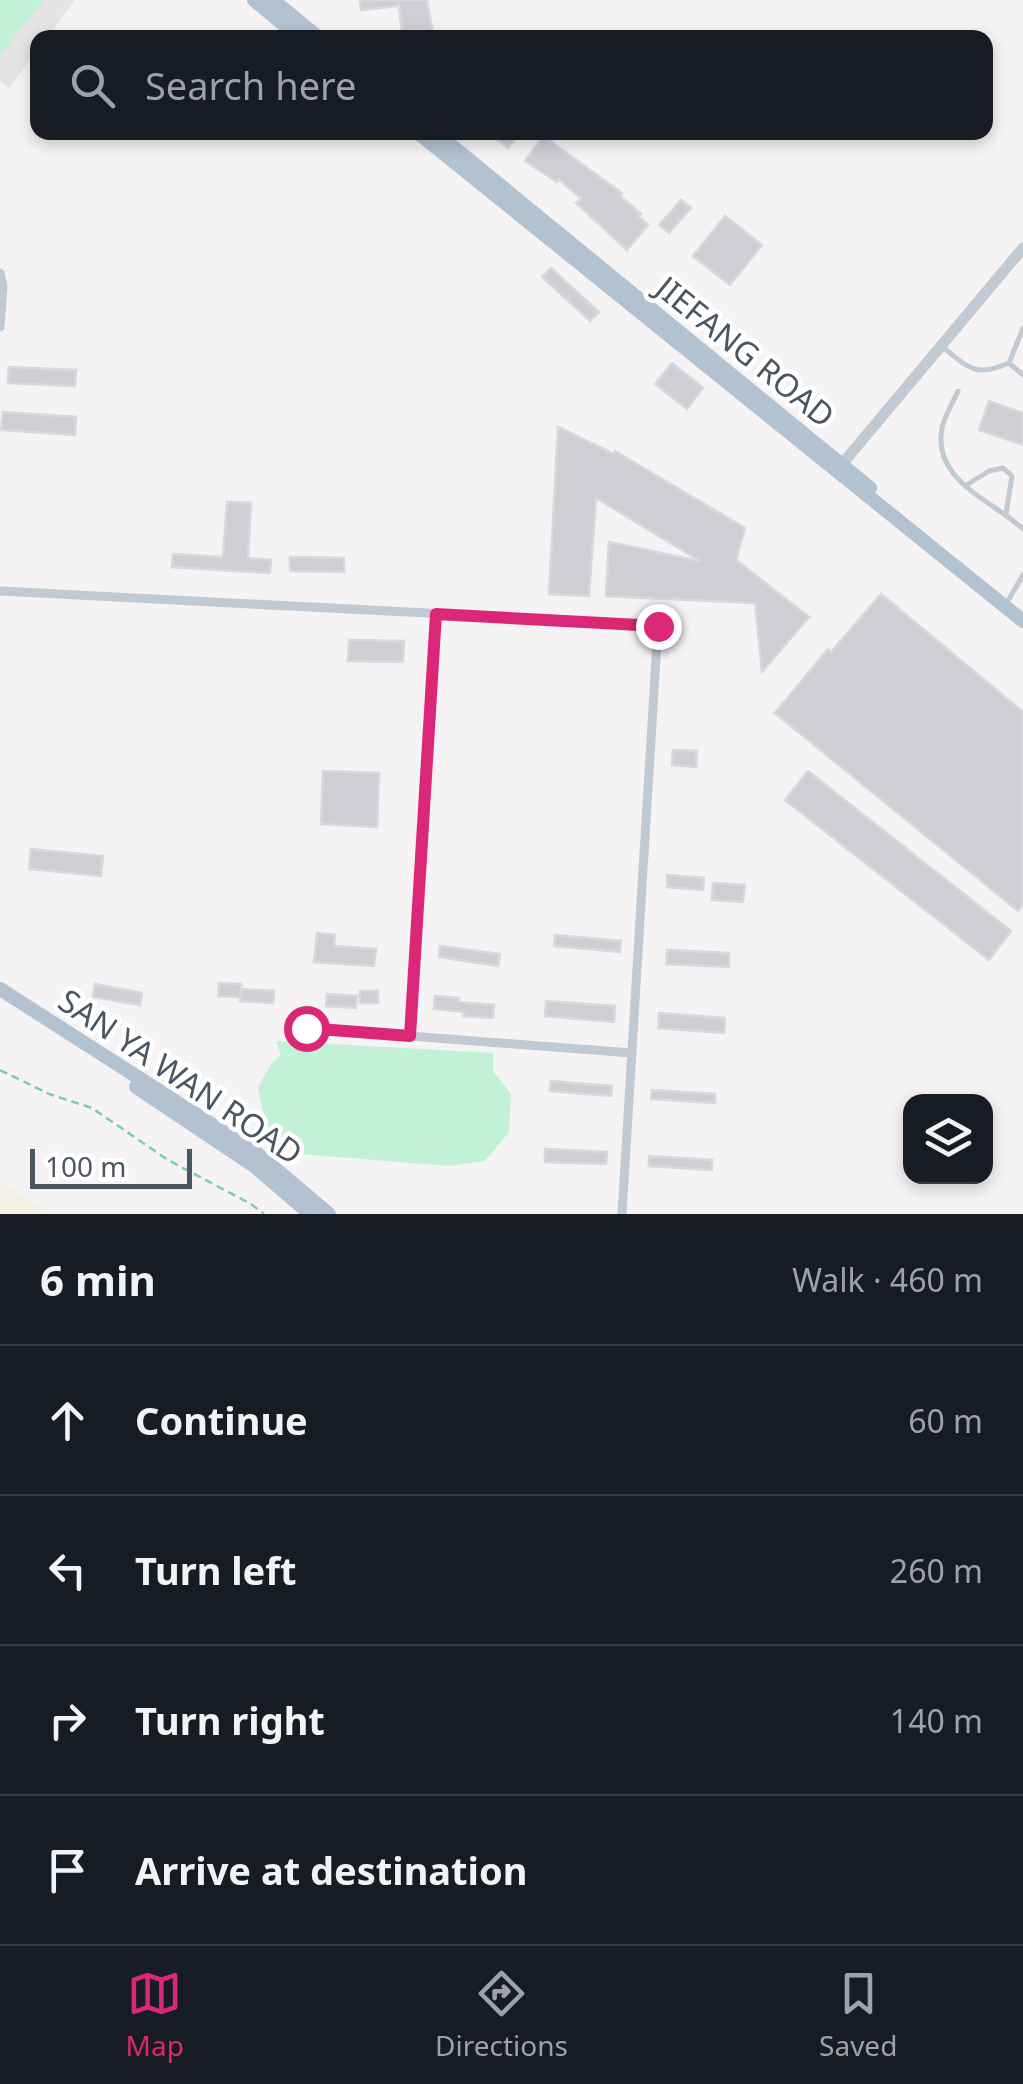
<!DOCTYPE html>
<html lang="en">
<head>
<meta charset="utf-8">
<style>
  body { margin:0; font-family:"Noto Sans",sans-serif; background:#242831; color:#f1f3f6 }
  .controls { position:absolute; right:30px; bottom:30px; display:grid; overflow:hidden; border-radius:20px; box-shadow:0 5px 15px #0003 }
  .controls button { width:90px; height:90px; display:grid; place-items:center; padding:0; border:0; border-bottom:2px solid #363941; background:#171b24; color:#f1f3f6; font:50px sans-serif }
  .scale { position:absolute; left:30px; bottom:25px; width:162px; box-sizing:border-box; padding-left:10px; border:5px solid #4a5661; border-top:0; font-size:28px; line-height:35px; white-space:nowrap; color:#4a5661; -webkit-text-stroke:8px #fff; paint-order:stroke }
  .stop { position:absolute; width:30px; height:30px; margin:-22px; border:8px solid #db2777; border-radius:50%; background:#fff }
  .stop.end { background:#db2777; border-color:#fff; box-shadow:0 2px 10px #0008 }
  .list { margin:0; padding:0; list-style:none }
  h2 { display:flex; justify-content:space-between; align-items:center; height:130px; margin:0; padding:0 40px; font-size:42px }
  h2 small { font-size:32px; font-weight:400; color:#9ea1a6 }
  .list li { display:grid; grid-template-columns:65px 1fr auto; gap:30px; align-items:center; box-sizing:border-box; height:150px; padding:0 40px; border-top:2px solid #363941 }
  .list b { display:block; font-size:38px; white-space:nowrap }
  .list em { font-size:32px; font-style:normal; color:#9ea1a6 }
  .icon { flex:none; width:55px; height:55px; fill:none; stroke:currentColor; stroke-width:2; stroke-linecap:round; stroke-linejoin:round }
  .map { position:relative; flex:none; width:1023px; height:1214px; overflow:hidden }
  .search { position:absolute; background:#171b24; box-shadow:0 5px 15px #0003; left:30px; right:30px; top:30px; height:110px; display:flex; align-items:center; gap:25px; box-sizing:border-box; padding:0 35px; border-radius:20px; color:#9ea1a6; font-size:38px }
  .sheet { height:730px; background:#171b24 }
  nav { display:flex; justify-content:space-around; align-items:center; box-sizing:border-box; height:140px; border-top:2px solid #363941; background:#171b24; font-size:28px; color:#9ea1a6 }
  nav a { display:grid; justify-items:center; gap:5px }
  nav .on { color:#db2777 }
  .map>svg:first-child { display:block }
  .education { fill:#e6e4e5 }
  .green { fill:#c3f1d5 }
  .sand { fill:#f5f0e5 }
  .building { fill:#cdcfd5; stroke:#d7d9de; stroke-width:2.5 }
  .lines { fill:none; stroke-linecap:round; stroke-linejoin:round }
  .path { stroke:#7ad0a6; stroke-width:2.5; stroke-dasharray:8 5; stroke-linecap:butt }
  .service { stroke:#c1cad2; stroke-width:5 }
  .minor { stroke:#c1cad2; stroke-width:9 }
  .tertiary { stroke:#c1cad2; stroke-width:11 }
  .primary { stroke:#b3c2d1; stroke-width:14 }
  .route { stroke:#db2777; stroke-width:12 }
  .labels { text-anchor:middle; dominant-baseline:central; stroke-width:9; stroke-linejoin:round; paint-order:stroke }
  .street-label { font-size:32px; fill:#4a5661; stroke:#fff }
</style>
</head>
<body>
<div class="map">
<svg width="1023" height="1214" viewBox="0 0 1023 1214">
  <rect width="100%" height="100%" fill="#f5f3f3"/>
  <!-- education -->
  <path class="education" d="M0,0H75L47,37L38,38L37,50L9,88L0,81Z"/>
  <!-- green -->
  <path class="green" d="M0,0H44L0,56Z
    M276,1041L493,1053V1071L511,1094L509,1132L485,1161L449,1166L300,1154L266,1125L258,1087L271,1064L281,1055Z"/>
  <!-- sand -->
  <path class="sand" d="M0,1181L48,1214H5L0,1211Z"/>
  <!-- building -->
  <path class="building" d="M360,0H398V6L361,10Z
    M398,0H427L434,38H403Z
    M488,132H520L508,148Z
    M545,133L552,138L550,141L622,193L620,196L641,214L639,217L648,225L627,250L576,203L581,198L559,180L557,182L525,161Z
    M681,200L691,208L669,233L659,225Z
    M725,216L762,245L730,285L693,256Z
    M551,268L599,312L590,321L542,277Z
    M672,363L703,388L687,409L655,384Z
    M9,367L76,370L75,386L8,383Z
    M989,401L1023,413V445L979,430Z
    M3,412L76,417L75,435L1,430Z
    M558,427L614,454L615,451L745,528L736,560L809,617L762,672L755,603L606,596L609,542L700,561L596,498L589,596L549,594Z
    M227,502L251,503L248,558L271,560L270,573L172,567L173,554L223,557Z
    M290,557L344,558V572L290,571Z
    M881,594L1023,712V905L1018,911L775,713L828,649L831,652Z
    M349,640L404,641L403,662L348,661Z
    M673,750L697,751L696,767L672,765Z
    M323,771L379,773L377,827L321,824Z
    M808,771L1011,931L989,960L785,800Z
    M31,849L103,856L101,876L29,869Z
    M667,875L704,878L703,890L667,887Z
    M713,883L745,885L743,902L712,900Z
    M317,933L335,935L334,946L376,949L374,966L314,962Z
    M555,935L621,941L620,952L554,946Z
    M440,946L500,954L498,966L439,957Z
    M667,950L729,953V967L666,964Z
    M219,983L241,984V995V989L274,991L273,1003L240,1001L241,997L218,996Z
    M95,984L142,993L140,1005L93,997Z
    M360,991H378V1003H360Z
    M327,994L357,996L356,1008L326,1006Z
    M435,996L459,998L458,1002L494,1005L493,1018L463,1016L464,1012L434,1009Z
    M546,1001L615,1006L614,1022L545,1016Z
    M659,1013L725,1018L724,1033L658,1028Z
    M551,1081L612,1086L611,1096L550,1091Z
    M652,1090L715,1094V1103L651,1099Z
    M545,1149L607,1152L606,1164L545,1162Z
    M649,1156L712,1160V1170L649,1166Z"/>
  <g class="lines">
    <!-- path -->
    <path class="path" d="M0,1070L49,1094L92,1108L168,1160L251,1204L264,1214"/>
    <!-- service -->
    <path class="service" d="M941,346C970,368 974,378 1009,363L1023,375
      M1009,363L1023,328
      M958,391C953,403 944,416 942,428C932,481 992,500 1023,529
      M965,486L989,471L1003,468L1012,476L1006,513
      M1009,599L1023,575"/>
    <!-- minor -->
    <path class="minor" d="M0,273L3,286L0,327
      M0,591L658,625L622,1214
      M306,1028L632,1053
      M410,1036L436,614"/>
    <!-- tertiary -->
    <path class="tertiary" d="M838,469L1023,248"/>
    <!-- primary -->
    <path class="primary" d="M254,0L300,38
      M273,0L319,38
      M417,132L1023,621
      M435,132L870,488
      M0,989L258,1154L329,1214
      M136,1087L254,1166L310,1214"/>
  </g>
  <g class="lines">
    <!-- route -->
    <path class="route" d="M306,1028L410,1036L436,614L658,626"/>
  </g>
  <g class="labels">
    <!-- street labels -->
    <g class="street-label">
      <text transform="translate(746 351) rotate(39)">JIEFANG ROAD</text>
      <text transform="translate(181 1076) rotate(34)">SAN YA WAN ROAD</text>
    </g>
  </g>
</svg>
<div class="controls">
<button><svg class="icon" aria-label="layers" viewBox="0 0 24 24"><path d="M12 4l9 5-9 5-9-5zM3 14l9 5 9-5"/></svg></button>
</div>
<div class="scale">100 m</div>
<div class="stop" style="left:306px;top:1028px"></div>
<div class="stop end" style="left:658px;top:626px"></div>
<div class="search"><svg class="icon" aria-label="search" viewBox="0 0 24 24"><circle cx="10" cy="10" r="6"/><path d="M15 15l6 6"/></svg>Search here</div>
</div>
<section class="sheet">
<h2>6 min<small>Walk · 460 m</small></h2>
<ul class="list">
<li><svg class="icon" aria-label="ahead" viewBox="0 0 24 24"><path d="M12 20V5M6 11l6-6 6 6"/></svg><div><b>Continue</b></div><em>60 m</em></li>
<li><svg class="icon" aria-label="left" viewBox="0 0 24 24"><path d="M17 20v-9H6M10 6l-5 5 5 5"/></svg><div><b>Turn left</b></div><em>260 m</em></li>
<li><svg class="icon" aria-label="right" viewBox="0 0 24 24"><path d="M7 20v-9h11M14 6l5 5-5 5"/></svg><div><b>Turn right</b></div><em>140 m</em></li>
<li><svg class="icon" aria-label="arrive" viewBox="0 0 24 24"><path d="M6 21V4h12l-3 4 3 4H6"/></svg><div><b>Arrive at destination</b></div></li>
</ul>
</section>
<nav>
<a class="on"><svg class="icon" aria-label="map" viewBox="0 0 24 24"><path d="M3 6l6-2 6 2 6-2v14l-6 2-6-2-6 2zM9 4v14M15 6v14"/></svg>Map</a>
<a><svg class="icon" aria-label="directions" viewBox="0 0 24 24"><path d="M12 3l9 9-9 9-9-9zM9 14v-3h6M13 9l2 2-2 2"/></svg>Directions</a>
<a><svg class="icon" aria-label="saved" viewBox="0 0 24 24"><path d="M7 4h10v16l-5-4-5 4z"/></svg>Saved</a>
</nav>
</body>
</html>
